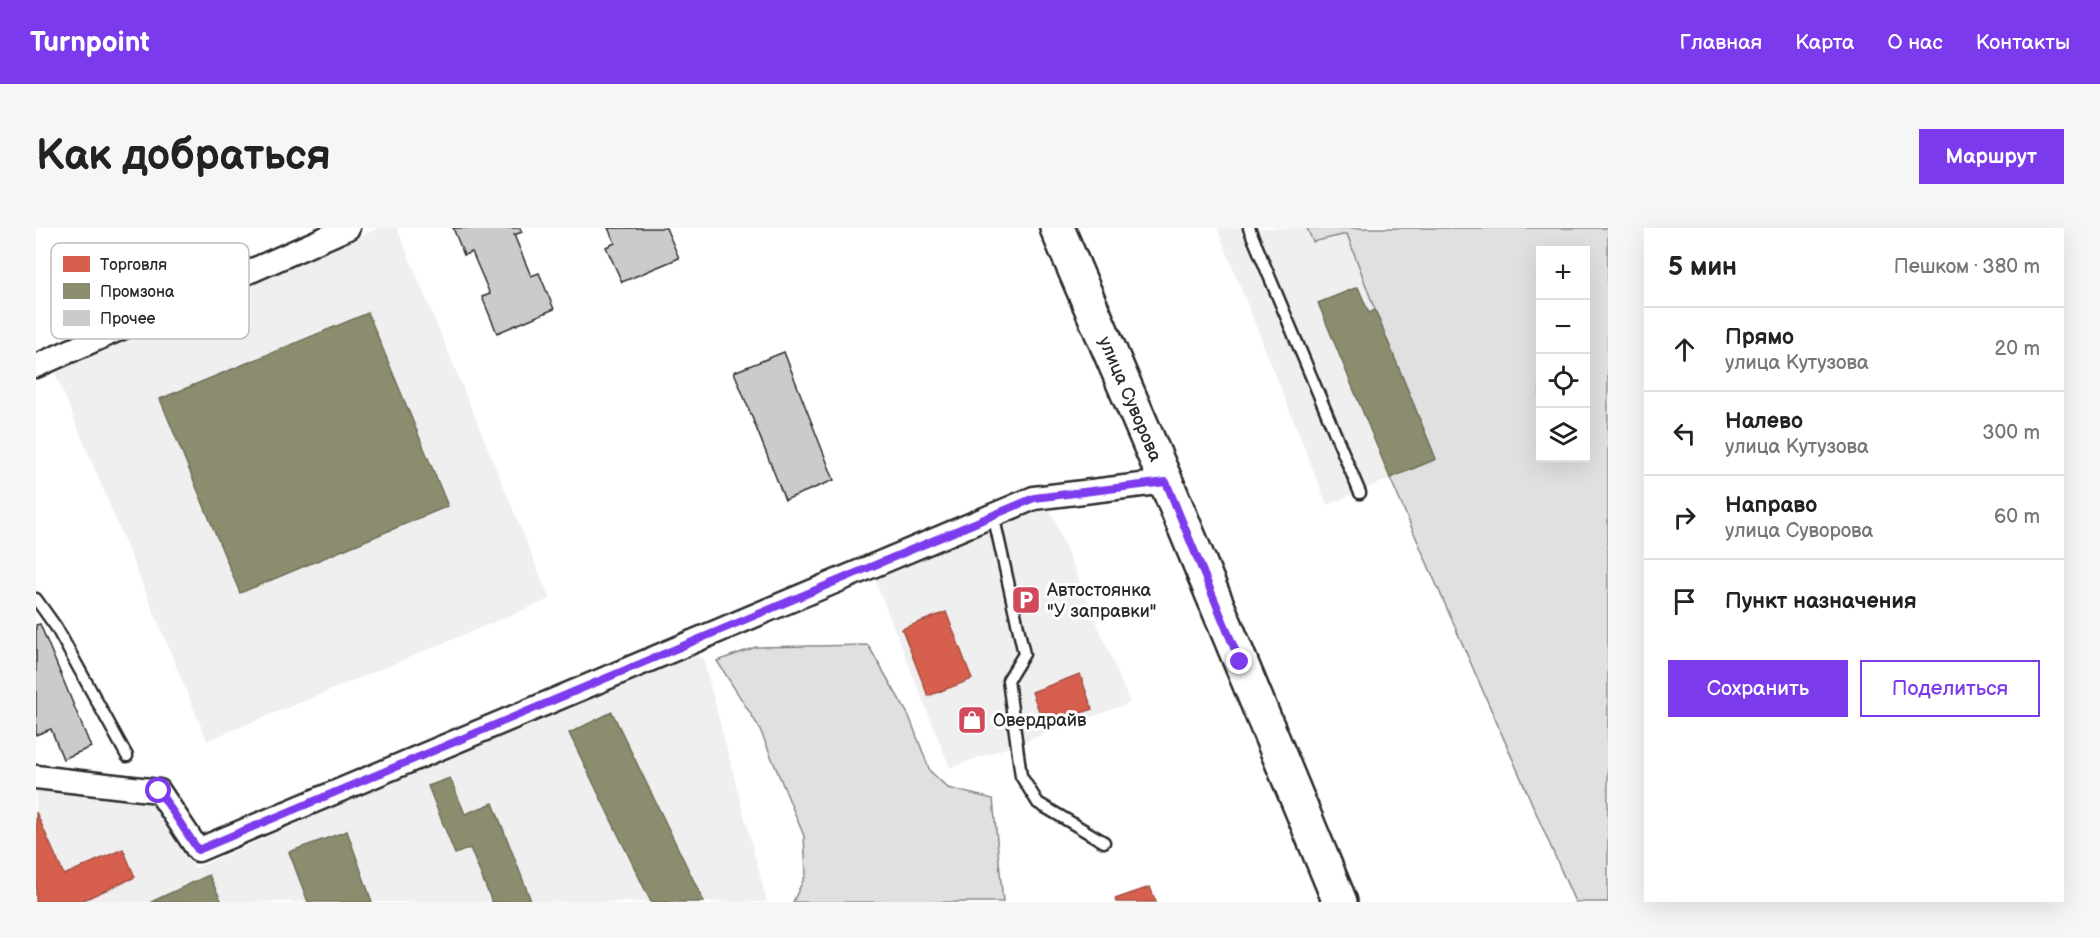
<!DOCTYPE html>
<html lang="ru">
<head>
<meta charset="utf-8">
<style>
  body { margin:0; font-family:"Balsamiq Sans",sans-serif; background:#f6f6f6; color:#222 }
  .controls { position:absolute; right:18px; top:18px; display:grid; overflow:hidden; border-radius:0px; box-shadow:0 6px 24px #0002 }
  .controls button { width:54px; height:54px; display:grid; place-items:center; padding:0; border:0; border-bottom:2px solid #e0e0e0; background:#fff; color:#222; font:30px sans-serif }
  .stop { position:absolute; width:18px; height:18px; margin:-14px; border:4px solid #7c3aed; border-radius:50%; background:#fff }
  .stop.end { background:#7c3aed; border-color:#fff; box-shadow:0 2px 6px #0008 }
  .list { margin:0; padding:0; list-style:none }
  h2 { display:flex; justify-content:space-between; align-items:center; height:78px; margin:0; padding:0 24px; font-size:26px }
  h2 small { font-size:20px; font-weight:400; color:#767676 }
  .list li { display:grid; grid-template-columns:39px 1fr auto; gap:18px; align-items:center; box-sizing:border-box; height:84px; padding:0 24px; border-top:2px solid #e0e0e0 }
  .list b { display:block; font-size:22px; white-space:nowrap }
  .list p { margin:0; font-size:20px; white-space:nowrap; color:#767676 }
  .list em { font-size:20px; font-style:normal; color:#767676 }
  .actions { display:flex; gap:12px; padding:18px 24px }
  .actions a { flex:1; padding:14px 0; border:2px solid #7c3aed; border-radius:0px; text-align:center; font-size:21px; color:#7c3aed }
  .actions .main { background:#7c3aed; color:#fff }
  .icon { flex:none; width:33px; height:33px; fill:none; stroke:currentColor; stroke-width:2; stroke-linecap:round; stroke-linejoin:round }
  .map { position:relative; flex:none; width:1572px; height:674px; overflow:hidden; border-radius:0px }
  header { display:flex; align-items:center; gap:36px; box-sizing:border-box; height:84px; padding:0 30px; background:#7c3aed; color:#fff }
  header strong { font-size:28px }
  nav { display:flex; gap:33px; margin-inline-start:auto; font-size:21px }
  .intro { display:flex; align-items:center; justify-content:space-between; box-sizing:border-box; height:144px; padding:0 36px }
  h1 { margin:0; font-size:42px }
  .button { padding:15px 27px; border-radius:0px; background:#7c3aed; color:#fff; font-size:21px; font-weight:700 }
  main { display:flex; gap:36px; padding:0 36px }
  aside { flex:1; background:#fff; border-radius:0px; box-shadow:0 6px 24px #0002 }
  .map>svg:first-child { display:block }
  .built { fill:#efefef }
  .green { fill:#e0e0e0; stroke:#868686; stroke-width:1.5; fill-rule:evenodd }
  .shops { fill:#d6604d; stroke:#a35043; stroke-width:1.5 }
  .industry { fill:#8c8c6e; stroke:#6f6f5a; stroke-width:1.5 }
  .building { fill:#cbcbcb; stroke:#2b2b2b; stroke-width:1.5 }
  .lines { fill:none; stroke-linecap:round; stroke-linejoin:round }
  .service-casing { stroke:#2b2b2b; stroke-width:15 }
  .minor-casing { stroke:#2b2b2b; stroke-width:27 }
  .primary-casing { stroke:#2b2b2b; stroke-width:38 }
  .service { stroke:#fff; stroke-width:10 }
  .minor { stroke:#fff; stroke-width:22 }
  .primary { stroke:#fff; stroke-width:33 }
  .route { stroke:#7c3aed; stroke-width:8 }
  .labels { text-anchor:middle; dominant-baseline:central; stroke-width:6; stroke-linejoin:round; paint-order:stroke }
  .street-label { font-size:18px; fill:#2b2b2b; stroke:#fff }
  .poi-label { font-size:18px; fill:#2b2b2b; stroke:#fff; text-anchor:start }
  .key { fill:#fff; stroke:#bfbfbf; stroke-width:1.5 }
  .key-label { font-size:16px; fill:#2b2b2b }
</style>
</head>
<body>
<header>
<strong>Turnpoint</strong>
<nav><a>Главная</a><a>Карта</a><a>О нас</a><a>Контакты</a></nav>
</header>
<div class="intro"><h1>Как добраться</h1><a class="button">Маршрут</a></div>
<main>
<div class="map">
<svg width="1572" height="674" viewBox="0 0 1572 674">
  <rect width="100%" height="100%" fill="#fff"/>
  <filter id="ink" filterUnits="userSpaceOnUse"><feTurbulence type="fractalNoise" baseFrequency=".0167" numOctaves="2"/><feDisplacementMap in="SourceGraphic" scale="12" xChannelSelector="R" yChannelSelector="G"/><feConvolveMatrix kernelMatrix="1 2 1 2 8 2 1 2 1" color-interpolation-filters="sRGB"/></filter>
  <g filter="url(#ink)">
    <!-- built -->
    <path class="built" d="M343,0H361L514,371L171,513L15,135Z
      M1181,0H1271L1277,14L1311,5L1339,82L1400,231L1291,277Z
      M1012,277L1094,475L914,540L838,350Z
      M653,426L667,430L731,674H0V559L113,569L159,640Z"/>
    <!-- green -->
    <path class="green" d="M1271,0H1572V674H1539L1354,250L1400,231L1339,82L1311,6L1277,14ZM1504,22H1550V230H1504Z
      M832,417L873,488L894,543L912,560L957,571L967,674H757L770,646L768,608L723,499L681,433L720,419Z"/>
    <!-- shops -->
    <path class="shops" d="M910,384L936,451L892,468L866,401Z
      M1044,446L1056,481L1009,499L996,464Z
      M0,584L28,647L87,621L99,649L43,674H0Z
      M1114,659L1120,674H1080L1079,671Z"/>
    <!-- industry -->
    <path class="industry" d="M1322,59L1333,85L1339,82L1400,231L1354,250L1282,75Z
      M332,85L412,278L204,365L124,171Z
      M576,484L668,674H615L533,505Z
      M414,550L429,586L457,575L494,670L483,674H456L434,620L419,626L392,558Z
      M311,603L336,674H272L253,624Z
      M173,647L186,674H115Z"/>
    <!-- building -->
    <path class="building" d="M417,0H484L486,4L478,7L495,48L503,45L518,81L461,105L446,69L454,66L436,24L428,27Z
      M572,0H630L643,30L586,54L570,19L579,15Z
      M748,124L798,252L749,272L698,144Z
      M4,396L55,519L27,531L15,501L0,507V397Z"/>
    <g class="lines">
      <!-- service casing -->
      <g class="service-casing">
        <path id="service" d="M1213,0L1324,265
          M957,286L988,426L972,452L985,548L1002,575L1068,614
          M0,371L20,399L91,528"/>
      </g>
      <!-- minor casing -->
      <g class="minor-casing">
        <path id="minor" d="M0,138L312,0
          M0,549L123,563L162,622L998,270L1130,254"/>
      </g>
      <!-- primary casing -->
      <g class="primary-casing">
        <g id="primary">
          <path id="s1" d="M1021,0L1130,254L1304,674"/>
        </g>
      </g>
      <!-- service -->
      <use href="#service" class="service"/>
      <!-- minor -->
      <use href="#minor" class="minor"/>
      <!-- primary -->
      <use href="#primary" class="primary"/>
    </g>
  </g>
  <g class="lines" filter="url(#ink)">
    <!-- route -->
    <path class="route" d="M123,563L162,622L998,270L1130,254L1204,434"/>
  </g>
  <!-- icons -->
  <defs>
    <g id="parking-square" transform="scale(1.5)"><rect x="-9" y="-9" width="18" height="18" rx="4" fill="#d1495b" stroke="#fff"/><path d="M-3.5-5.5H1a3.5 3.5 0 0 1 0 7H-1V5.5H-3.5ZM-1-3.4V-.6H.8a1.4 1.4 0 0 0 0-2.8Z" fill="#fff"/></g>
    <g id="shop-square" transform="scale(1.5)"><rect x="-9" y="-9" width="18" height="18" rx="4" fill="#d1495b" stroke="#fff"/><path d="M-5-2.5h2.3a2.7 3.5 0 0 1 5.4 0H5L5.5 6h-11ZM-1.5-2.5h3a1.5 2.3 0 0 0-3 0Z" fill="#fff"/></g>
  </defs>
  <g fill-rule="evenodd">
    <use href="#parking-square" x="990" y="372"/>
    <use href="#shop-square" x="936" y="492"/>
  </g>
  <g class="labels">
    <!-- street labels -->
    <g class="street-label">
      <text stroke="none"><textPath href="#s1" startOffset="186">улица Суворова</textPath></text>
    </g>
    <!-- poi labels -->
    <g class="poi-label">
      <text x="1011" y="362">Автостоянка<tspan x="1011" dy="21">"У заправки"</tspan></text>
      <text x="957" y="492">Овердрайв</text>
    </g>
  </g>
  <!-- legend -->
  <rect x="15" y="15" width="198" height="96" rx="9" class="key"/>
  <rect x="27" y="28" width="27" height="16" fill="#d6604d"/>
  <rect x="27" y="55" width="27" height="16" fill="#8c8c6e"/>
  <rect x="27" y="82" width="27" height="16" fill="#cbcbcb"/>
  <g class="key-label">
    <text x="64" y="42">Торговля</text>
    <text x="64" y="69">Промзона</text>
    <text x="64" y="96">Прочее</text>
  </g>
</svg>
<div class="controls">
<button>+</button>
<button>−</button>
<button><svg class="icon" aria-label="locate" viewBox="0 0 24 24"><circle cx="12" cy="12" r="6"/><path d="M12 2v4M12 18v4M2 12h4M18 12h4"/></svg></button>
<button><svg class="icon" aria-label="layers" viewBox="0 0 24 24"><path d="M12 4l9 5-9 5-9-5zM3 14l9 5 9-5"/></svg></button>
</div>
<div class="stop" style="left:123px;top:563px"></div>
<div class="stop end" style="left:1204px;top:434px"></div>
</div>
<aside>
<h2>5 мин<small>Пешком · 380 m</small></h2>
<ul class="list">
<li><svg class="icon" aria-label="ahead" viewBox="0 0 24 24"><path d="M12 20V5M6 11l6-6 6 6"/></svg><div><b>Прямо</b><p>улица Кутузова</p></div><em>20 m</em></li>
<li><svg class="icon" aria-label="left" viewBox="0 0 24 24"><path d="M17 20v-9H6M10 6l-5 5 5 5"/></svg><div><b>Налево</b><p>улица Кутузова</p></div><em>300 m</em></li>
<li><svg class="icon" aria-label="right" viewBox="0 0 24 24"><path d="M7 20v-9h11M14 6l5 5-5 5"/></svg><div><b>Направо</b><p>улица Суворова</p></div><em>60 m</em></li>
<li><svg class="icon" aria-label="arrive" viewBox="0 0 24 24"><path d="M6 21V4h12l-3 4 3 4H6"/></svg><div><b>Пункт назначения</b></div></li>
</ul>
<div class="actions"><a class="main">Сохранить</a><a>Поделиться</a></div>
</aside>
</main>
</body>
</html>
